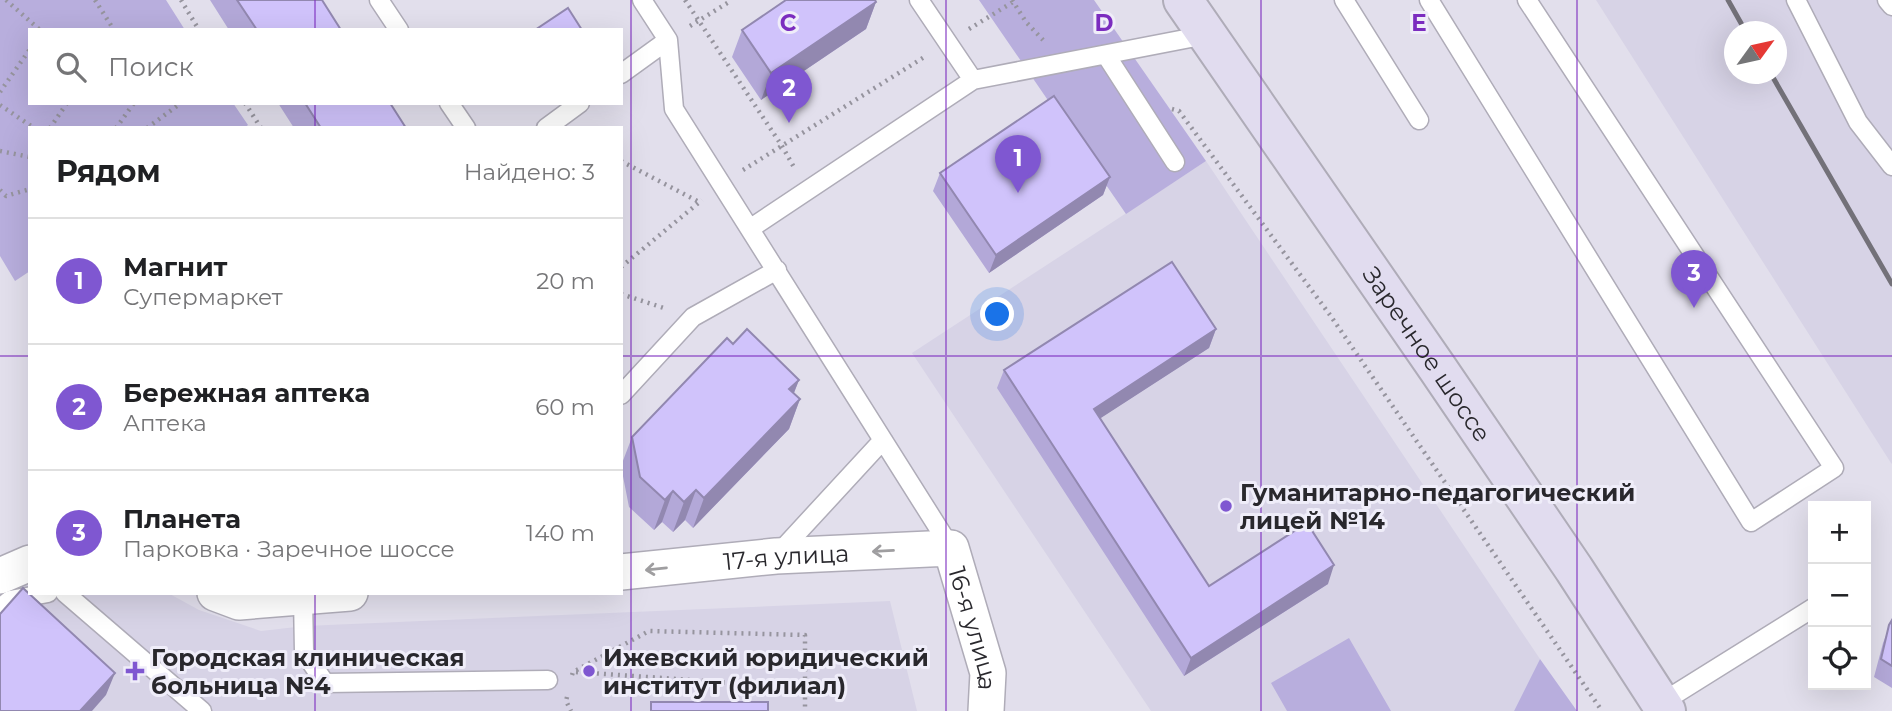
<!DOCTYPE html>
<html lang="ru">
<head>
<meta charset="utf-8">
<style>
  body { margin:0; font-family:Montserrat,sans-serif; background:#f6f6f6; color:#202124 }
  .controls { position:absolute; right:21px; bottom:21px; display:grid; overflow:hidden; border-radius:0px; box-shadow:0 7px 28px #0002 }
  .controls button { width:63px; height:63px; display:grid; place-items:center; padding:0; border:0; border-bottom:2px solid #e0e0e0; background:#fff; color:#202124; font:35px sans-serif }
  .compass { position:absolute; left:1724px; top:21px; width:63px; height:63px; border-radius:50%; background:#fff; box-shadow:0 7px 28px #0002; rotate:57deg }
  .you { position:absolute; left:998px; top:315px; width:24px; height:24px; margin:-18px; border:5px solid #fff; border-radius:50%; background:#1a73e8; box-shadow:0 0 0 10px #1a73e833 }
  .badge { display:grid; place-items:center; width:46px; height:46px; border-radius:50%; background:#7f57d1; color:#fff; font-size:23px; font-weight:700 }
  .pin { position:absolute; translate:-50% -58px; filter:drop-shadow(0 2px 4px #0008) }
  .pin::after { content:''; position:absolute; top:37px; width:24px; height:21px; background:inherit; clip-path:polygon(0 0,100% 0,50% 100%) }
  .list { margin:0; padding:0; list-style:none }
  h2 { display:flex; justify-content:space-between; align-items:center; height:91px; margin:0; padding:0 28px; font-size:30px }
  h2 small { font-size:23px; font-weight:400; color:#757577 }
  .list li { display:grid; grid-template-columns:46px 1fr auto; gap:21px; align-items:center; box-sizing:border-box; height:126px; padding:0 28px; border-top:2px solid #e0e0e0 }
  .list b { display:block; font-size:26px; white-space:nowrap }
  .list p { margin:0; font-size:23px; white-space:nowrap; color:#757577 }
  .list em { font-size:23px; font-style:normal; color:#757577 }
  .icon { flex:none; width:38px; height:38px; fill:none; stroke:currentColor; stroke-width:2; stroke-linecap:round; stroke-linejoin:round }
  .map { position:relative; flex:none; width:1892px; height:711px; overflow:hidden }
  .search { position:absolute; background:#fff; box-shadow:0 7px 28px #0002; left:28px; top:28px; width:595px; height:77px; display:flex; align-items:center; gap:18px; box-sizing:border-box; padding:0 24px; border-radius:0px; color:#757577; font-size:26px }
  .panel { position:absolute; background:#fff; box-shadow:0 7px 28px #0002; left:28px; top:126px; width:595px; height:469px; border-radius:0px }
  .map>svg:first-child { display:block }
  .built { fill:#d7d3e6; fill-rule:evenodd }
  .green { fill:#b8aedd }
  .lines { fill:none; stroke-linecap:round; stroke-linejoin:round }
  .service-casing { stroke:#afacb8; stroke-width:21 }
  .minor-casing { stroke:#afacb8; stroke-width:38 }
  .secondary-casing { stroke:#afacb8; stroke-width:42 }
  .path { stroke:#96949e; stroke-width:4.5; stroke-dasharray:2 5; stroke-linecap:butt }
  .service { stroke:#fff; stroke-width:18 }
  .minor { stroke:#fff; stroke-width:35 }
  .secondary { stroke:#e1dcef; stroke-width:38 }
  .rail { stroke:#737179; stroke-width:5 }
  .wall { fill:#b3a8d8 }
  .shaded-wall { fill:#9288b0 }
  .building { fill:#d0c3fb; stroke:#9288b0; stroke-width:2 }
  .oneway { stroke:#9f9ea0 }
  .grid { fill:none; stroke:#7b2cbf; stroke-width:2; stroke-opacity:0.55 }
  .poi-dot { fill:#7f57d1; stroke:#efedf9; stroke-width:2.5 }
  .labels { text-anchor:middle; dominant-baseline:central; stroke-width:6; stroke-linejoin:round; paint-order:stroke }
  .street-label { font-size:24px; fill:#29282d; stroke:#efedf9 }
  .poi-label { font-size:24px; font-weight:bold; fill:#29282d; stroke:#efedf9; text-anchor:start }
  .grid-label { font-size:23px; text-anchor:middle; font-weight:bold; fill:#7b2cbf; stroke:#efedf9; stroke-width:6; stroke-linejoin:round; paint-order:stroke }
</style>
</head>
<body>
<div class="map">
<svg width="1892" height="711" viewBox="0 0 1892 711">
  <rect width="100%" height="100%" fill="#e2dfec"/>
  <!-- built -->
  <path class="built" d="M1596,0H1892V464L1891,463ZM1734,32H1776V74H1734Z
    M1206,161L1540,659L1514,711H1151L912,353Z
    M30,581V593H168L199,610L261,631L305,626L890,601L917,711H0V594L10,587Z"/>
  <!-- green -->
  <path class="green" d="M0,0H166L185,30H30V103H233L248,125L244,128H30V271L15,281L0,256Z
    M979,0H1094L1206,161L1126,214Z
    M1349,638L1391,711H1287L1271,683Z
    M1540,659L1577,711H1514Z"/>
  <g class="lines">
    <!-- service casing -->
    <g class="service-casing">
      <path id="service" d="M379,0L399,30
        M642,0L668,40L674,109L951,548
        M1344,0L1419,120
        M1429,0L1751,522L1834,468L1527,0
        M1796,0L1858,122L1892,166
        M1887,0L1892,6
        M1106,55L1175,162
        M621,74L668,40
        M973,80L1206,35
        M449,103L466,128
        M546,128L580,103
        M751,228L973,80L919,0
        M621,395L693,317L777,270
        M776,556L883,440
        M65,593L202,711
        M303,597L304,652L325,683L548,680
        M0,608L10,600L48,593
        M1661,703L1813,608"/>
    </g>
    <!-- minor casing -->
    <g class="minor-casing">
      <g id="minor">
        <path id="s1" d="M621,572L776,556L951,548L988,673L986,711"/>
        <path d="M0,576L30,563"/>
        <path d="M215,593L239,602L350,593"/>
      </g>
    </g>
    <!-- secondary casing -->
    <g class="secondary-casing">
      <g id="secondary">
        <path id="s2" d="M1183,0L1438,369L1574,569L1666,711"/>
      </g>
    </g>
    <!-- path -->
    <path class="path" d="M6,0L40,30
      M95,0L114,30
      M181,0L199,30
      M685,0L782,146L795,169
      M1012,0L1026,22L1043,40
      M690,26L729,2L728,0
      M969,29L1013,2
      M0,92L30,49
      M245,103L261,128
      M0,105L34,128
      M1172,109L1179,111L1330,315L1602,711
      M50,128L67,103
      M116,128L134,103
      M147,128L181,103
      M0,151L30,157
      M621,161L701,203
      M743,170L926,56
      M0,190L6,196L30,189
      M621,267L702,200
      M621,294L667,309
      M576,672L805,688
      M572,675L573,672L649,631L805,635V711
      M567,697L566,701L571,711"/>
    <!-- service -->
    <use href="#service" class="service"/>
    <!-- minor -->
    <use href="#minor" class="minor"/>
    <!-- secondary -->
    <use href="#secondary" class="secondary"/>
    <!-- rail -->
    <path class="rail" d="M1728,0L1746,32
      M1771,74L1892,284"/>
  </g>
  <!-- wall -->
  <path class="wall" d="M210,0H321L341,30H229Z
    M876,2L866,29L761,100L732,57L742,30Z
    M278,103H390L406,128H294Z
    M940,173L1110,177L1103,195L989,273L933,191Z
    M1216,329L1209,348L1100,418L1209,586L1328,584L1184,676L997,388L1004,370Z
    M733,344L799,380L794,393L800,399L789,429L693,528L685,520L673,532L662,522L654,530L629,507L621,466L632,437Z
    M1892,620V688L1874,677L1883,643Z"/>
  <!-- shaded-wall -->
  <path class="shaded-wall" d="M876,2L866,29L761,100L771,73Z
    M1110,177L1103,195L989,273L996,255Z
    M1216,329L1209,348L1087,427L1094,409Z
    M799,380L787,410L789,389Z
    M800,399L789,429L693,528L704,498Z
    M696,490L685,520L673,532L684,502Z
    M673,491L662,522L654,530L665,500Z
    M1334,565L1328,584L1184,676L1191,658Z
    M115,673L106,695L92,711H80Z"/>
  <!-- building -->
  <path class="building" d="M237,0H322L341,30H257Z
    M786,0H875L876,2L771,73L742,30Z
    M568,8L582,30H535Z
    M1054,96L1110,177L996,255L940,173Z
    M305,103H390L406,128H321Z
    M1172,262L1216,329L1094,409L1209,586L1307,523L1334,565L1191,658L1004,370Z
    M747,329L799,380L789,389L800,399L704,498L696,490L684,502L673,491L665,500L640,477L632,437L727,338L733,344Z
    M23,588L115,673L80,711H0V614Z
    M1892,620V666L1881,659L1889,625Z
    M651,702H768V711H651Z"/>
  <!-- one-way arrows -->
  <defs><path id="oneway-shaft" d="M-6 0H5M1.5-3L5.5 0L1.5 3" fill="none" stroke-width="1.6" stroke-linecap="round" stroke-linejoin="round" transform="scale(1.75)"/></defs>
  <g class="oneway">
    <use href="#oneway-shaft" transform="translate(883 551) rotate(177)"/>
    <use href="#oneway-shaft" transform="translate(656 569) rotate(174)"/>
  </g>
  <!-- grid -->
  <path class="grid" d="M315,0V30M631,0V711M946,0V711M1261,0V711M1577,0V711M315,103V128M0,356H30M621,356H1892M315,593V711"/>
  <!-- markers -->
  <g class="poi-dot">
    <circle cx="1226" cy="506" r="7"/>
    <path d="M131.5 660.5h7v7h7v7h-7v7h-7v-7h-7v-7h7z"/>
    <circle cx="589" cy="671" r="7"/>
  </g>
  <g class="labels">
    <!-- street labels -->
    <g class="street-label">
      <text stroke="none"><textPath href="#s2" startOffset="430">Заречное шоссе</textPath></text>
      <text stroke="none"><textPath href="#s1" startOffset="166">17-я улица</textPath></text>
      <text stroke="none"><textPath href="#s1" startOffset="415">16-я улица</textPath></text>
    </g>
    <!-- poi labels -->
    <g class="poi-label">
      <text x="1240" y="492">Гуманитарно-педагогический<tspan x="1240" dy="28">лицей №14</tspan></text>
      <text x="151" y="657">Городская клиническая<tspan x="151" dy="28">больница №4</tspan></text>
      <text x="603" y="657">Ижевский юридический<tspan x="603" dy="28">институт (филиал)</tspan></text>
    </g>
  </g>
  <g class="grid-label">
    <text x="788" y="31">C</text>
    <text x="1104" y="31">D</text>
    <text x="1419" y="31">E</text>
  </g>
</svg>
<div class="controls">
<button>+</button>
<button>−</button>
<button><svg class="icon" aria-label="locate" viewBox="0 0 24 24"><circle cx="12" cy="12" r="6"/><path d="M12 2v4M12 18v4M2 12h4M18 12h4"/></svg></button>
</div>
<svg class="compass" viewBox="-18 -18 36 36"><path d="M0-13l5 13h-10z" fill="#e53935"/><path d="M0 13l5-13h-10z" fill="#757577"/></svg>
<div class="you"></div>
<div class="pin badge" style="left:1018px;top:193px">1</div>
<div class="pin badge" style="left:789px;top:123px">2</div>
<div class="pin badge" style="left:1694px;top:308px">3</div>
<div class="search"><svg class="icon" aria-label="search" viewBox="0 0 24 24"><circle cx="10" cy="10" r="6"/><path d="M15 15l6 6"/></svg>Поиск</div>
<section class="panel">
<h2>Рядом<small>Найдено: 3</small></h2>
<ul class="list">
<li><span class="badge">1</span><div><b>Магнит</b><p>Супермаркет</p></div><em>20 m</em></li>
<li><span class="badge">2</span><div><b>Бережная аптека</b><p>Аптека</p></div><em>60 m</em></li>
<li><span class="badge">3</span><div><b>Планета</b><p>Парковка · Заречное шоссе</p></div><em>140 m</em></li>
</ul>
</section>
</div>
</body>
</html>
